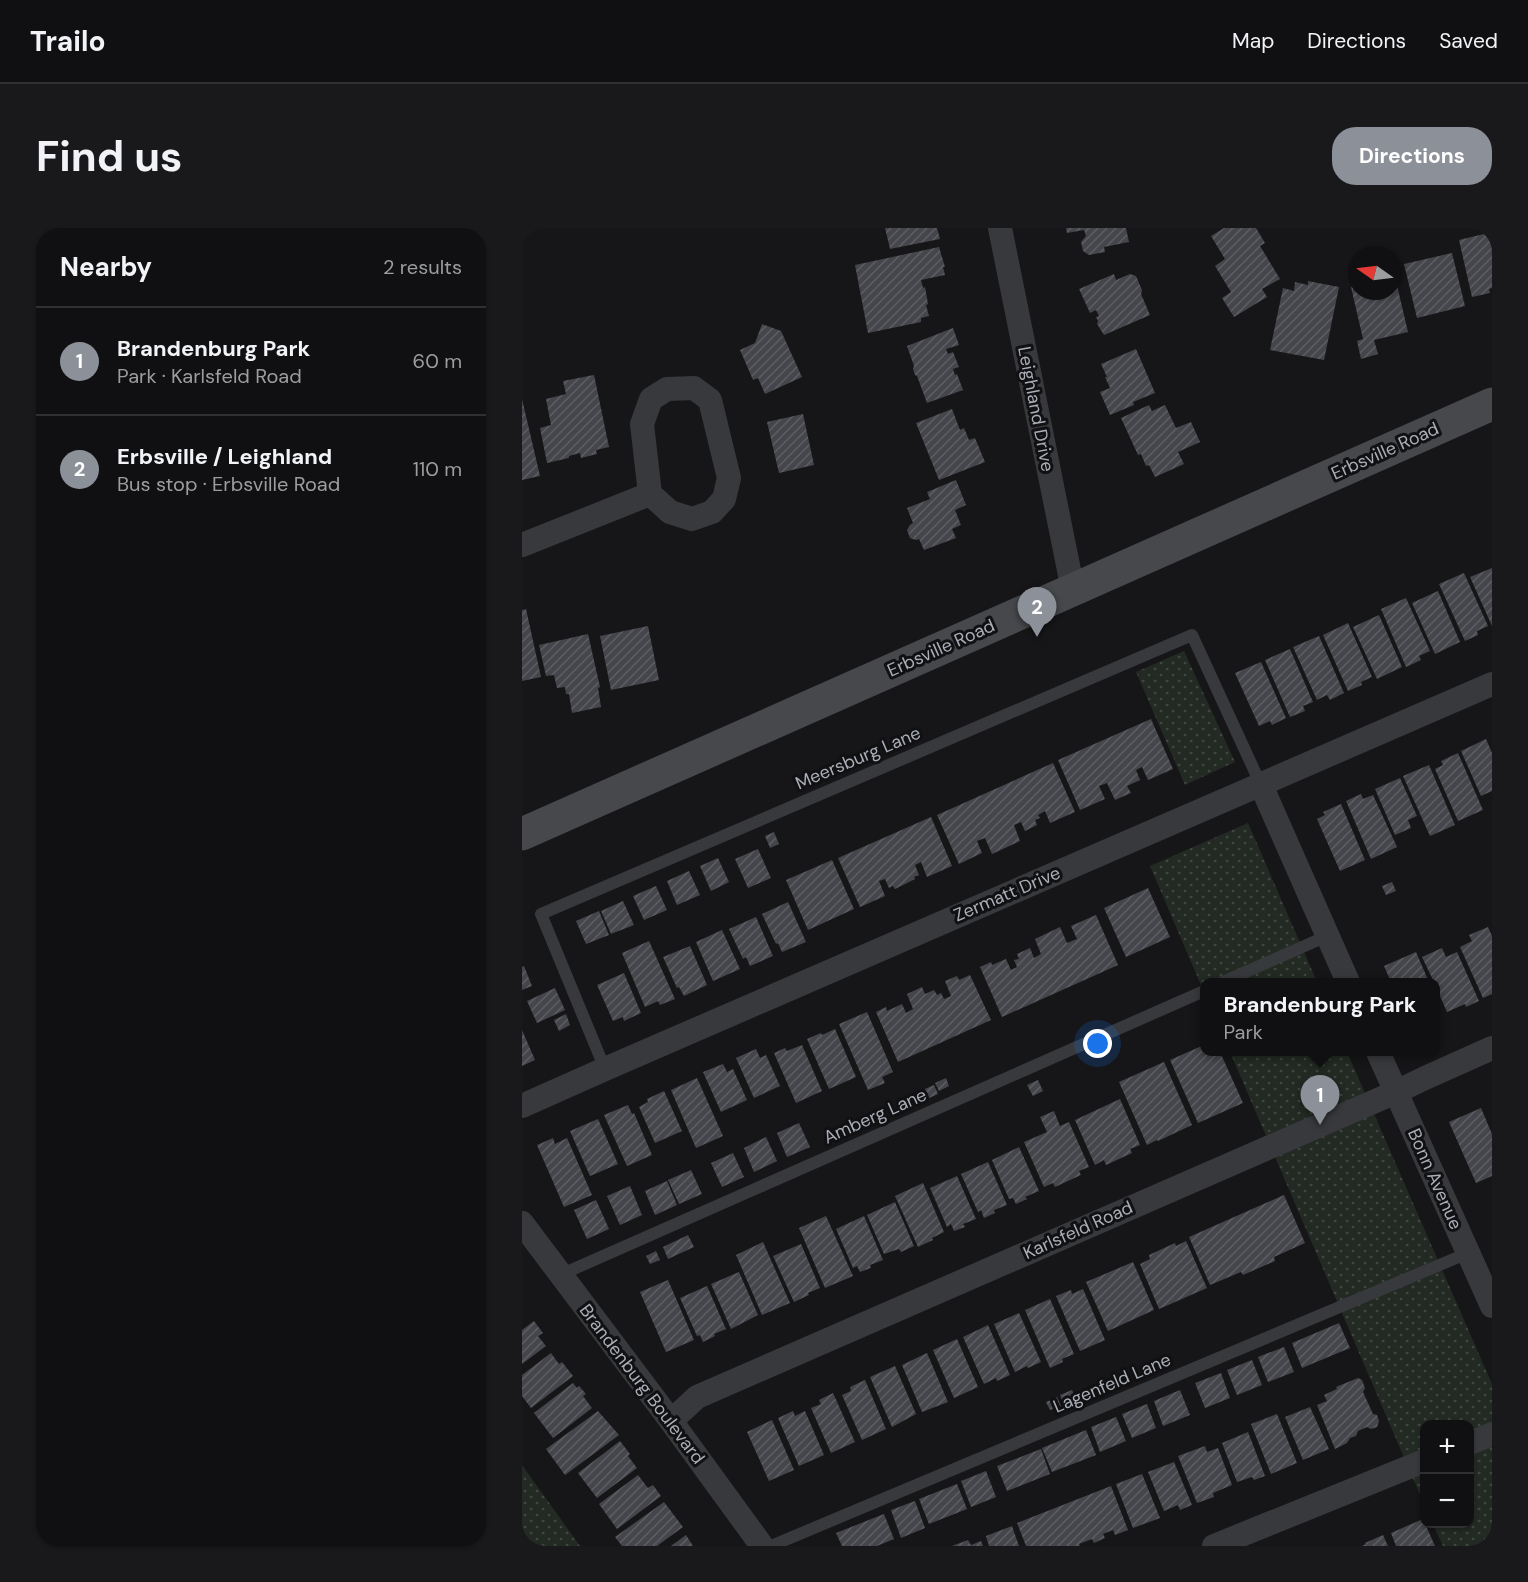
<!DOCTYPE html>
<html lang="en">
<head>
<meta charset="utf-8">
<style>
  body { margin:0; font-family:"DM Sans",sans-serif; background:#19191b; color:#f1f3f6 }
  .controls { position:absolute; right:18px; bottom:18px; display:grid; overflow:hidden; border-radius:12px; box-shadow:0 2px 4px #0004 }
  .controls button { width:54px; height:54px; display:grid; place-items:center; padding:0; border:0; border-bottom:2px solid #303032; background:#101012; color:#f1f3f6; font:30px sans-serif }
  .compass { position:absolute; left:826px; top:18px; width:54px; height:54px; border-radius:50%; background:#101012; box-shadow:0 2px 4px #0004; rotate:284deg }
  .you { position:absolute; left:576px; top:816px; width:21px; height:21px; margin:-15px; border:4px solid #fff; border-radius:50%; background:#1a73e8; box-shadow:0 0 0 9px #1a73e833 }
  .badge { display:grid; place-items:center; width:39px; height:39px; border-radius:50%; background:#8c9099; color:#fff; font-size:20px; font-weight:700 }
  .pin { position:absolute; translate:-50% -50px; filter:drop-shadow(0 2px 3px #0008) }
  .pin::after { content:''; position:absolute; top:32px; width:21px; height:18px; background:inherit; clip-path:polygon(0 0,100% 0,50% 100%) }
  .popup { position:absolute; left:678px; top:750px; width:240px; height:78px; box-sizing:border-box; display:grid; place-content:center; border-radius:12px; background:#101012; filter:drop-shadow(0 2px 4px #0005); font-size:20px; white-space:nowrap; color:#9c9d9f }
  .popup b { font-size:22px; color:#f1f3f6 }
  .popup::after { content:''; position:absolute; left:50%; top:100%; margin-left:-12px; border:12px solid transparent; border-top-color:#101012 }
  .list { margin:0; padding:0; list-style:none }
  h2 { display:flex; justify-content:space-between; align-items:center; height:78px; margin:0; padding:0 24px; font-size:26px }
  h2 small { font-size:20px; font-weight:400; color:#9c9d9f }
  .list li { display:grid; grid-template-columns:39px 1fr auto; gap:18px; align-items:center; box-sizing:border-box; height:108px; padding:0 24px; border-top:2px solid #303032 }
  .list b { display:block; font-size:22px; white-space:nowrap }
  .list p { margin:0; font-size:20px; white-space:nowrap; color:#9c9d9f }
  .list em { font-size:20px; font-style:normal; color:#9c9d9f }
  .map { position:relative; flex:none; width:970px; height:1318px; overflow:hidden; border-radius:24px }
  header { display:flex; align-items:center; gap:36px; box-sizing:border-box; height:84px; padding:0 30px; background:#101012; border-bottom:2px solid #303032 }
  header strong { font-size:28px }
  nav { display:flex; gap:33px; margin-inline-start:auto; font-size:21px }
  .intro { display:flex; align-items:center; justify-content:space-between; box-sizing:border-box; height:144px; padding:0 36px }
  h1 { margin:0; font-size:42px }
  .button { padding:15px 27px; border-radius:24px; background:#8c9099; color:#fff; font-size:21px; font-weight:700 }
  main { display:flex; gap:36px; padding:0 36px }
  aside { flex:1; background:#101012; border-radius:24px; box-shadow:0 2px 4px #0004 }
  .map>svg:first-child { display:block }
  .park { fill:url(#park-dots) }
  .building { fill:url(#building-hatch) }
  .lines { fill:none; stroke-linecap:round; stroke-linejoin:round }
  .service { stroke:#38393c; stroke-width:12 }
  .minor { stroke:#38393c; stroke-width:24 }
  .secondary { stroke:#46484c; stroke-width:33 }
  .labels { text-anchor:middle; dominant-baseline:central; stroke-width:6; stroke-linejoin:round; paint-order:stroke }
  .street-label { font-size:18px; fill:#a9aeb7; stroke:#111113 }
</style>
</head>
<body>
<header>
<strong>Trailo</strong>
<nav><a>Map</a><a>Directions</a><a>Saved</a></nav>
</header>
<div class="intro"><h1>Find us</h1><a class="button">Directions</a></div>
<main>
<aside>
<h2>Nearby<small>2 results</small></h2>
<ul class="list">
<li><span class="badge">1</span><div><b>Brandenburg Park</b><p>Park · Karlsfeld Road</p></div><em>60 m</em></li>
<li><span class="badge">2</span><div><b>Erbsville / Leighland</b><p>Bus stop · Erbsville Road</p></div><em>110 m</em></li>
</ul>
</aside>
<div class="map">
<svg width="970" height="1318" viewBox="0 0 970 1318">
  <defs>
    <pattern id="park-dots" width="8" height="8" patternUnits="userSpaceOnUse" patternTransform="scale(1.5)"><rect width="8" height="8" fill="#232a23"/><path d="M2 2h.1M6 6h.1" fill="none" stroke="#404641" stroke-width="1.8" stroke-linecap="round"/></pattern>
    <pattern id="building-hatch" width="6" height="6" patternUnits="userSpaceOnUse" patternTransform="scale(1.5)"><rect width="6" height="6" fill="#45464b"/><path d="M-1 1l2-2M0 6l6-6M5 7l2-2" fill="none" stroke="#5d5e63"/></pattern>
  </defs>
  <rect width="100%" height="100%" fill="#161618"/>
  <!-- park -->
  <path class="park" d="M662,423L713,534L663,557L614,444Z
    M726,595L795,754H682V764L628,638Z
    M708,824H825L970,1156V1318H921L911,1296H948V1196H902V1276Z
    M0,1237L58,1318H0Z"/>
  <!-- building -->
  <path class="building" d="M363,0H415L418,11L368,21Z
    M544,0H604L607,14L582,19L583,24L567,27L561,23L559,14L564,8L562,2L545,5Z
    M702,0H734L743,15L738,18L758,51L740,61L745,69L712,89L700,70L709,64L693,38L703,31L689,8Z
    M970,4V60L967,61L968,65L950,69L937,12Z
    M417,19L423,39H421L423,47L399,52L401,60L403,59L406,76L404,77L407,88L399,90V94L346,105L333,37Z
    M930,25L943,78L895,90L882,36Z
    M592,46L594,52L608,46L614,48L620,62L619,66L628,87L582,107L575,96L576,93L574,89L577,88L574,82L568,85L557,61Z
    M871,49H873L886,104L852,112L856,126L839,131L835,113L841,111L829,59L835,58V63H871Z
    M786,53L817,59L802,132L748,122L761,60L772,63L773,54L786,57Z
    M240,96L259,103L280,149L243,166L236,150L231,152L218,122L233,115Z
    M431,100L437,117L424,121L426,126L431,124L437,139L431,141L433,147L435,146L441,162L405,175L395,148L393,147L391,141L392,138L385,118Z
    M614,121L633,165L611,174L612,177L588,187L578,164L588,160L583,149H585L579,136Z
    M72,147L87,219L74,222L75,226L59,230L58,225L47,228V230L25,235L18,200L29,197L24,171L44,166L41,153Z
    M0,171L18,248L0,252Z
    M627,177L630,183L643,177L654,200L669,194L678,214L656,224L662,236L633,249L627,237L624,238L619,226L616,227L599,190Z
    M430,181L438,202L442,200L447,212L453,210L463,234L417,252L394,195Z
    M281,186L292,237L257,245L245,194Z
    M434,252L444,277L433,282L439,297L430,301L434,310L402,322L397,311L394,312L388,310L385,302L388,297L391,295L385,280L408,271L405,264Z
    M970,340V398L948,349Z
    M942,345L966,398L955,403L956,407L943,413L917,356Z
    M916,363L938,414L913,426L890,375Z
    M884,370L908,423L897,428L899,432L884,439L859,381Z
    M4,381L19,449L0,453V382Z
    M857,387L880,439L855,451L831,399Z
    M826,395L850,449L839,454L840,457L826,463L801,407Z
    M126,398L137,452L89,462L78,408Z
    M66,406L78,459L76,460L79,479L50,485L47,466H44L43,459L35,460L32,447L24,448L17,417Z
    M797,408L822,465L808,472L805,467L795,472L771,419Z
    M768,421L791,474L781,478L783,483L768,489L743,432Z
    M739,434L764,490L750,497L748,493L737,498L713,445Z
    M629,491L651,541L626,552L620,539L614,542L618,552L605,558L609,565L593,572L585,555L577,558L583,571L558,582L536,532Z
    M964,511L970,525V563L959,568L939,523Z
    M936,525L961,582L936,593L913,541L921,537L919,533Z
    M531,535L553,584L528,595L523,583L516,587L518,590L513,592L515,597L503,603L499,594L492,597L498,613L470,626L463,610L455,613L460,625L437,636L415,587Z
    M907,537L933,597L908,608L881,548Z
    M878,550L895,588L886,592L889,600L873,607L853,561Z
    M839,566L841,571L851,567L875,619L849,631L824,573Z
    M819,576L843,632L818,643L795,591L803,587L801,584Z
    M409,589L430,638L405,649L399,634L393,637L397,647L392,649L393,651L373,661L371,658L367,660L363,651L357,653L363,668L338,679L316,630Z
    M252,604L257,616L248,620L243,608Z
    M236,621L249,650L226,660L213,631Z
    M196,630L207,654L189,663L178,638Z
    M310,632L332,681L286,702L264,652Z
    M167,643L178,667L155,677L145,653Z
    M870,654L874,663L864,667L860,658Z
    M134,658L145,682L122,692L111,668Z
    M626,660L648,709L604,729L582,680Z
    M101,673L112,697L89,706L79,683Z
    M266,674L284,714L260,724L256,715L254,716L240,686Z
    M77,683L87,707L64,716L54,693Z
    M574,687L596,737L480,789L458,739L469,734L470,737L484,731L489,742L495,739L492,732L497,731L495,726L508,720L512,730L519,726L513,711L538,699L545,715L555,711L549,698Z
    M234,689L251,728L228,738L224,729L221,731L207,701Z
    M966,699L970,708V766L961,770L938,719L950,713L947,707Z
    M200,702L218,741L191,753L174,714Z
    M127,713L153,771L138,777L136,773L123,779L100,725Z
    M168,718L185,757L162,768L157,759L155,760L141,729Z
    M920,720L924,729L935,724L957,773L944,779L943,776L925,784L914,759V754H912L900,729Z
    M894,724L907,754H869L862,738Z
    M2,738L10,758L0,762V739Z
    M102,745L119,785L102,793L101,789L91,793L75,757Z
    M448,747L469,792L376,834L354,784L364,779L365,783L380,776L384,785L391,781L385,766L400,759L403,766L412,762L415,767L419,765L422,771L429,768L423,753L435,748L437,752Z
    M33,760L43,782L15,795L5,773Z
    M345,784L371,844L360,849L363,855L346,862L317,796Z
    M44,786L48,797L37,803L32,792Z
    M313,801L334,849L307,861L285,811L299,805L300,807Z
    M0,802L13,832L0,838Z
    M280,817L300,863L274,875L252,825L263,820L265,823Z
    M682,817V824H698L721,875L676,895L648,832Z
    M234,821L238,830L244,827L258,858L232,870L214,830Z
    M642,834L670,897L636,913L635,912L625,917L597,854Z
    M201,836L205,844L211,841L225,872L199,884L181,844Z
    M175,850L201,908L174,920L149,862Z
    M424,850L427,858L417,863L413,855Z
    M516,852L521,863L511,868L505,857Z
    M412,857L416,866L407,870L403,861Z
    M142,863L160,903L133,915L117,879L126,874L125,871Z
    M598,871L618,917L608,921L610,925L584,937L582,932L573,937L553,892Z
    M106,877L110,886L112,885L130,927L105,938L82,887Z
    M959,880L970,906V948L954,955L927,894Z
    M532,883L538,898L547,894L567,939L557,943L559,947L533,959L531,955L522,959L502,914L525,904L518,889Z
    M76,891L96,936L68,948L48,903Z
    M277,895L288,919L265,929L255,905Z
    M244,909L255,933L232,944L222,920Z
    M31,910L33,916L45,910L70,967L42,979L15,917Z
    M497,919L517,963L503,969L505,971L494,976L491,970L487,971L470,932Z
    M211,925L222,949L200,959L189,935Z
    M466,934L485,977L472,982L473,985L462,990L459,982L456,984L439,946Z
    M169,942L180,966L157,976L146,952Z
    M435,948L454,991L441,996L443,999L432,1003L429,996L425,999L408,960Z
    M145,953L155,977L133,987L123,963Z
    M401,955L422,1004L410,1010L411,1012L396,1019L373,968Z
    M108,958L120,987L98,997L85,968Z
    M762,967L783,1015L752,1029L753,1033L721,1047L719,1044L688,1057L667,1009Z
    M74,972L87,1001L65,1011L52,982Z
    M373,974L392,1018L379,1024L377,1021L362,1026L345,987Z
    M304,988L331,1048L303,1060L277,1000Z
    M342,988L361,1032L348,1037L349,1040L338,1044L335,1038L331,1040L314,1001Z
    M166,1007L172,1019L146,1031L141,1019Z
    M664,1013L685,1060L637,1081L618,1036L628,1031L627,1027L653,1015L654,1018Z
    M241,1014L268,1075L240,1087L214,1027Z
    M279,1016L298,1060L286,1065L287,1067L272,1074L251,1028Z
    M134,1023L138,1032L128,1036L124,1028Z
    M611,1034L632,1082L586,1103L564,1054Z
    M217,1044L236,1087L209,1101L189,1056Z
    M146,1052L172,1112L144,1124L118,1064Z
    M185,1058L204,1101L192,1106L193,1108L181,1114L178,1107L175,1108L158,1070Z
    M561,1061L583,1112L558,1123L534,1068L549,1062L550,1066Z
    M528,1071L552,1126L540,1131L541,1134L528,1140L503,1082Z
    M497,1085L519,1134L506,1140L505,1138L493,1144L472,1096Z
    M12,1093L21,1105L16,1108L24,1118L0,1136V1102Z
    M817,1095L828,1120L780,1140L770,1115Z
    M466,1097L488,1147L475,1153L474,1150L462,1156L441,1109Z
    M435,1111L456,1159L432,1170L411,1122Z
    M762,1119L772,1144L746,1154L736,1129Z
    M29,1125L37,1136L40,1134L51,1148L9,1180L0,1168V1147Z
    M405,1125L426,1174L400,1184L380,1137Z
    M730,1132L740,1157L715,1167L705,1142Z
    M373,1138L394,1186L370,1199L348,1149Z
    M699,1145L708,1170L683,1180L673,1155Z
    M836,1150L840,1152L843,1160L841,1164L851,1186L855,1187L857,1193L855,1199L849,1201L845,1199L836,1203L834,1208L828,1210L825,1215L813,1221L795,1177L805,1173L802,1167L815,1161L814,1159Z
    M343,1152L364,1201L340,1212L320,1167L329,1163L328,1159Z
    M51,1155L55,1160L57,1158L64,1166L61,1168L70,1180L31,1210L12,1185Z
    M550,1162L556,1174L543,1180L538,1167Z
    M658,1162L668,1187L641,1198L632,1173Z
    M311,1165L333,1214L309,1225L289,1180L299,1176L297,1172Z
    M535,1169L539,1178L528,1182L524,1174Z
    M625,1176L634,1200L610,1210L600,1186Z
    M788,1179L807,1221L781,1232L763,1189Z
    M76,1183L97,1207L43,1247L24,1221Z
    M271,1183L273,1188L283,1183L302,1227L277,1238L256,1190Z
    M755,1186L775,1235L749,1246L729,1196Z
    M594,1189L604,1213L578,1224L569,1199Z
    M250,1192L272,1242L247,1253L225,1204Z
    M564,1202L574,1227L530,1244L520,1220Z
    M726,1204L743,1248L732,1252L730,1249L715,1254L700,1215Z
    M98,1213L108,1226L106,1228L115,1240L75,1270L56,1245Z
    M683,1218L685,1224L696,1220L710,1257L691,1265L692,1269L675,1275L656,1228Z
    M519,1221L528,1246L485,1263L475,1238Z
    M652,1234L670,1277L658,1282L656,1277L642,1283L626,1244Z
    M464,1243L474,1269L449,1279L439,1253Z
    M620,1246L638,1290L611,1300L594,1256Z
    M116,1247L126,1260L131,1257L139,1268L95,1301L77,1276Z
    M435,1256L445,1281L407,1296L397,1271Z
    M589,1258L606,1302L593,1307L591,1302L581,1306L583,1310L572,1315L570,1311L557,1316L558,1318H504L495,1295Z
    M393,1273L403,1300L379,1310L369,1282Z
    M142,1274L161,1299L135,1318H100L93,1309Z
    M362,1286L372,1311L355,1318H320L314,1305Z
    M901,1291L913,1318H874L869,1305Z
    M490,1298L497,1318H467L464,1308Z
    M164,1307L171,1318H149Z
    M861,1307L866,1318H840L844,1316L843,1315Z
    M446,1312L449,1317L459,1313L461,1318H430Z"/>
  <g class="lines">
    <!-- service -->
    <path class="service" d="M701,754L805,708
      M83,841L19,686L670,407L739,557
      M38,1047L682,763
      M249,1318L946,1025"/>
    <!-- minor -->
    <path class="minor" d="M478,0L551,362
      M172,160L188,172L207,250L202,271L190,284L170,291L148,284L128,266L120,196L129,171L145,161Z
      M0,317L128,266
      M739,557L826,754
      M856,824L970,1078
      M0,878L83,841L970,456
      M0,995L149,1193L240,1318
      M149,1193L175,1169L874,864L903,850L970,820
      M948,1215L970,1206
      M692,1318L902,1233"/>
    <!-- secondary -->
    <path class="secondary" d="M0,606L970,176"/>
  </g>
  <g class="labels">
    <!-- street labels -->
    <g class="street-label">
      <text transform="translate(514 181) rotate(79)">Leighland Drive</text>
      <text transform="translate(863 223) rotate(-24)">Erbsville Road</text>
      <text transform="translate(419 420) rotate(-24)">Erbsville Road</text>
      <text transform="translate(336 530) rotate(-23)">Meersburg Lane</text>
      <text transform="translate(485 666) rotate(-23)">Zermatt Drive</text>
      <text transform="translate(353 888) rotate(-24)">Amberg Lane</text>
      <text transform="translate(913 951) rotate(66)">Bonn Avenue</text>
      <text transform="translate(556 1002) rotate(-24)">Karlsfeld Road</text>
      <text transform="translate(590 1155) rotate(-23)">Lagenfeld Lane</text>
      <text transform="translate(120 1156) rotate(53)">Brandenburg Boulevard</text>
    </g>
  </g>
</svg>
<div class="controls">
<button>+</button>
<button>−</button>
</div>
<svg class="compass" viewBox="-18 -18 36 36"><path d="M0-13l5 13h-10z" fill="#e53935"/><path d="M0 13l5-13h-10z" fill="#9c9d9f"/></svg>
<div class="you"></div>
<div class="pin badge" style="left:798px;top:897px">1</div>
<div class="popup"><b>Brandenburg Park</b>Park</div>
<div class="pin badge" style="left:515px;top:409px">2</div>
</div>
</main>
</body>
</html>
